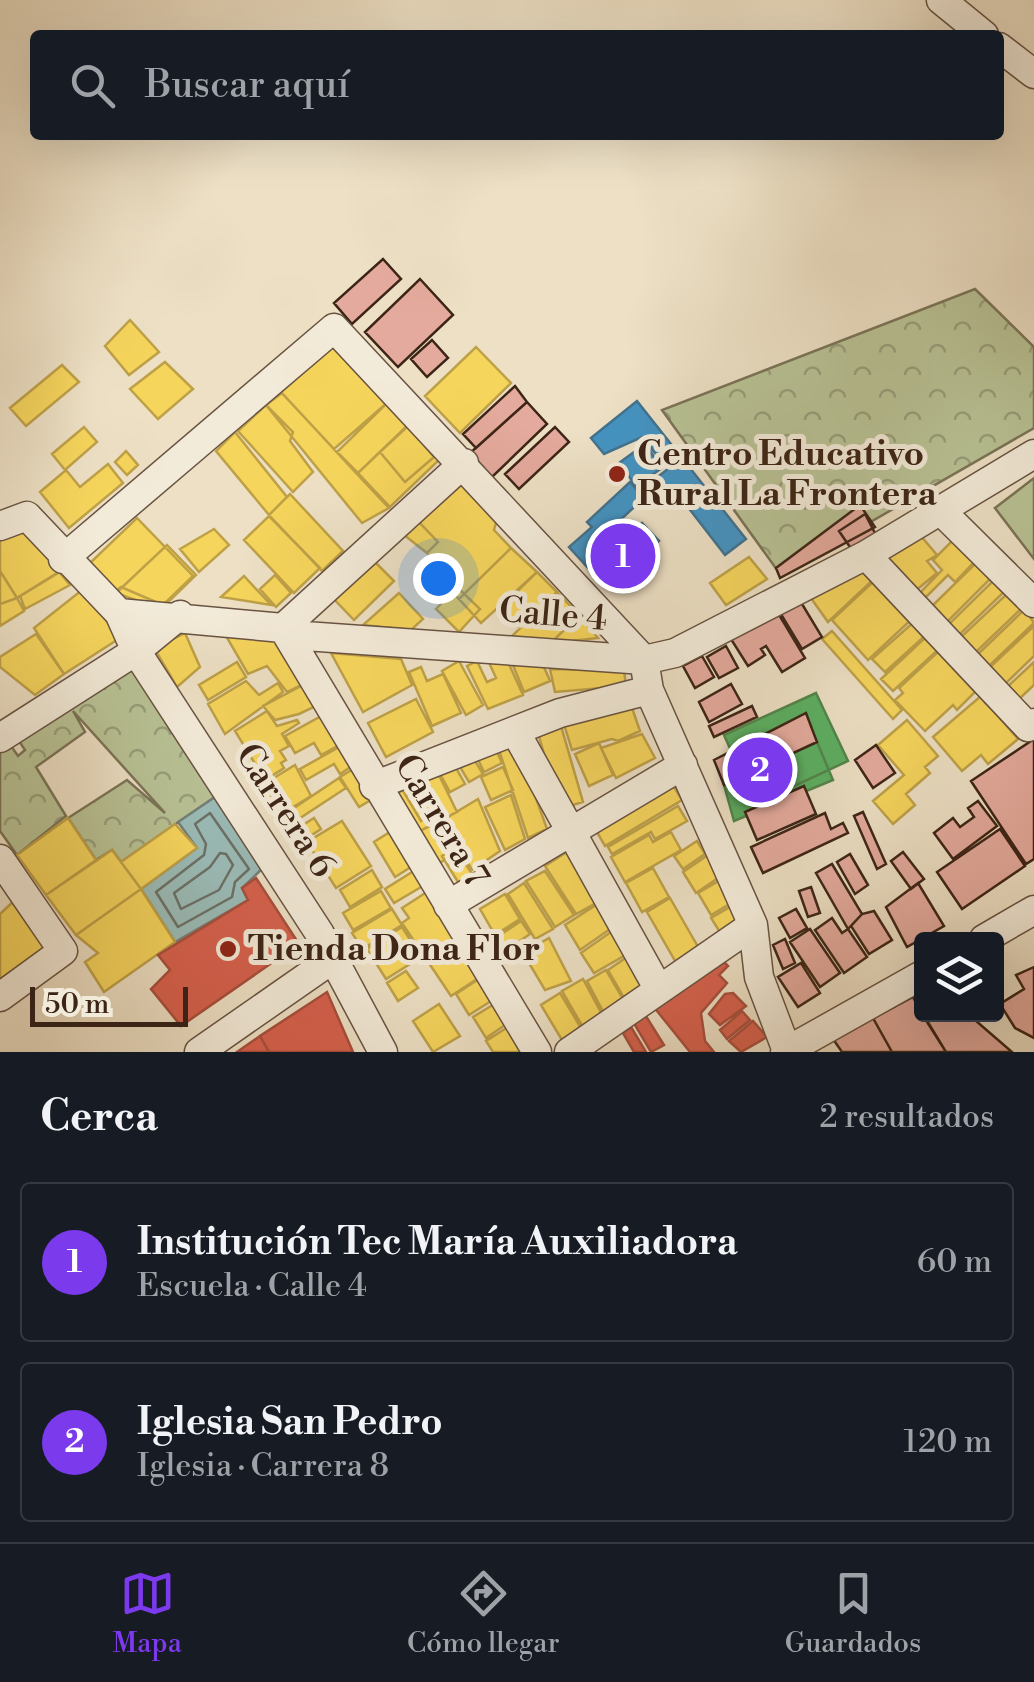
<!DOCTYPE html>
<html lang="es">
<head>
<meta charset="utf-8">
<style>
  body { margin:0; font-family:"Libre Bodoni",serif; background:#20242c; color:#f1f3f6 }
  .controls { position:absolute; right:30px; bottom:30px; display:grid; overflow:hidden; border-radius:10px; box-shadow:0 10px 40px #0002 }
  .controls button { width:90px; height:90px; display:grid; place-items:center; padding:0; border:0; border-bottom:2px solid #363941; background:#171b24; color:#f1f3f6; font:50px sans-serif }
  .scale { position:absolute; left:30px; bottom:25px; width:158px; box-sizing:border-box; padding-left:10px; border:5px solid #3c2416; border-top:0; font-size:28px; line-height:35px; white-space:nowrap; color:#3c2416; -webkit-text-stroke:8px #f3ebd9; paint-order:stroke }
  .you { position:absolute; left:438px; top:578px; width:35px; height:35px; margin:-25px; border:8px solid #fff; border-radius:50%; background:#1a73e8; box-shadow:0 0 0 15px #1a73e833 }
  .badge { display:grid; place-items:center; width:65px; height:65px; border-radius:50%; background:#7c3aed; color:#fff; font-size:32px; font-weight:700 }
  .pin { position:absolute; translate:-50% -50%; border:5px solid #fff; box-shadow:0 2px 10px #0006 }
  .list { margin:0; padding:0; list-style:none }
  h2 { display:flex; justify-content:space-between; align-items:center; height:130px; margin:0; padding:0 40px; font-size:42px }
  h2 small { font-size:32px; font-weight:400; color:#9ea1a6 }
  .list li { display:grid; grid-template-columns:65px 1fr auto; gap:30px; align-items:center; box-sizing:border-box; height:160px; margin:0 20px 20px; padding:0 20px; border:2px solid #363941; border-radius:10px }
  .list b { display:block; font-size:38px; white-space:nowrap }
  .list p { margin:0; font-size:32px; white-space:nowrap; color:#9ea1a6 }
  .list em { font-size:32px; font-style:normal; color:#9ea1a6 }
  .icon { flex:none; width:55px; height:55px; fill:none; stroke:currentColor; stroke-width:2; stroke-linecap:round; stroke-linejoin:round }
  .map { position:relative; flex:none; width:1034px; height:1052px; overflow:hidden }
  .search { position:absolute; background:#171b24; box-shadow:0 10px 40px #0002; left:30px; right:30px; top:30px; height:110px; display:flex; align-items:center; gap:25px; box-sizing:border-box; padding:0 35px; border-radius:10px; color:#9ea1a6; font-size:38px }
  .sheet { height:490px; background:#171b24 }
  nav { display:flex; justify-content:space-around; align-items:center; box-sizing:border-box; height:140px; border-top:2px solid #363941; background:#171b24; font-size:28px; color:#9ea1a6 }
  nav a { display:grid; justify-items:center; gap:5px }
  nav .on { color:#7c3aed }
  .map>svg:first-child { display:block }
  .grass { fill:#b8c295; stroke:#7a7356; stroke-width:2.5 }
  .park { fill:url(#park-crowns); stroke:#7a7356; stroke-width:2.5 }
  .water { fill:#9abcb8; stroke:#747f77; stroke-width:2.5 }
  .homes { fill:#f6d55c; stroke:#bea047; stroke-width:2.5 }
  .shops { fill:#d6604d; stroke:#a84e3c; stroke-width:2.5 }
  .schools { fill:#4393c3; stroke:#41728f; stroke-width:2.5 }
  .public { fill:#5aae61; stroke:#51854a; stroke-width:2.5 }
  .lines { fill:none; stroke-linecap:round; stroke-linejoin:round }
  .shore { stroke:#6b7067; stroke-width:2.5 }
  .building { fill:#e4aa9d; stroke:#3c2416; stroke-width:2.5 }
  .minor-casing { stroke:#685342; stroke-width:31 }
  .minor { stroke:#f3ebd9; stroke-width:28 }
  .poi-dot { fill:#8f2418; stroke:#f3ebd9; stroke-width:4 }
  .labels { text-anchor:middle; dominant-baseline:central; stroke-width:10; stroke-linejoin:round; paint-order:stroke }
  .poi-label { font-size:35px; font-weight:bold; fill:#3c2416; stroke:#f3ebd9; text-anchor:start }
  .street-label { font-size:35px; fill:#3c2416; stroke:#f3ebd9 }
</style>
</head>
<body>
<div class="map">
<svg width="1034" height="1052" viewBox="0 0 1034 1052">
  <defs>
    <pattern id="park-crowns" width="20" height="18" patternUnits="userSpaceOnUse" patternTransform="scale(2.5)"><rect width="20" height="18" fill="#b8c295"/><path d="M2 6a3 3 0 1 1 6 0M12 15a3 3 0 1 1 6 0" fill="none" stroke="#979d79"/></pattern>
  </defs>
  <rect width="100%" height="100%" fill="#ede0c5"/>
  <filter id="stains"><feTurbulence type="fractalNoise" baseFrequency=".002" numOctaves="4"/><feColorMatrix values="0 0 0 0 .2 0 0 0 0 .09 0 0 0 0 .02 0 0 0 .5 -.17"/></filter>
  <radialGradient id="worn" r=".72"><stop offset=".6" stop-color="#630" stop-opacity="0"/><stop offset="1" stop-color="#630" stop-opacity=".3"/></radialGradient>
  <!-- grass -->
  <path class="grass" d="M1034,478V559L995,508Z"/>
  <!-- park -->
  <path class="park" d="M975,289L1034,347V428L780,574L662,410Z
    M128,663L215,797L121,862L112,850L96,860L68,818L127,780L165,813L73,711L85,732L36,767L66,816L17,855L0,831V750L9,743L18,756L25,750L17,738Z"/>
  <!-- water -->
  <path class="water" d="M215,797L263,868L242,888L248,900L175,942L141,889L197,848L178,822Z"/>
  <!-- homes -->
  <path class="homes" d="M130,320L159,352L129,375L105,346Z
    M334,345L388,402L334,449L281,392Z
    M476,347L511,383L460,433L425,396Z
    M165,362L193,389L158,419L130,389Z
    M62,365L79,382L26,426L10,408Z
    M282,393L355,472L389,508L362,523L266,405Z
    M388,402L409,424L358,473L337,452Z
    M266,405L293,432L290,441L313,472L293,492L238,431Z
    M409,424L440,459L390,507L358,473Z
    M408,426L434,457L405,482L380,452Z
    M84,427L97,442L65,470L52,454Z
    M235,432L287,497L269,515L216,451Z
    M126,451L138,465L127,475L115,462Z
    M108,464L123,483L69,528L40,492L66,470L80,487Z
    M462,484L497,519L494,530L511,548L459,599L430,568L434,561L427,553L438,542L418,521Z
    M290,494L343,551L322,571L269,515Z
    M269,516L320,568L294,593L244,540Z
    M137,518L193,576L163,605L121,587L116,591L89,564Z
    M418,521L438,542L427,553L404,535Z
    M28,525L63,570L17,598L0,571V535Z
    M214,529L229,545L199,572L180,549Z
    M920,535L937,555L927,561L937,573L914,592L883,559Z
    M955,538L976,560L955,582L948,575L924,599L919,594L942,570L933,560Z
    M167,545L196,575L161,609L116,593Z
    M511,548L537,572L481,623L459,599Z
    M369,556L394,581L354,620L330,595Z
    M749,557L767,579L726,605L710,583Z
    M978,561L993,576L945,624L929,609Z
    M861,563L874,579L828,622L808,594Z
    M0,571L17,598L0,604Z
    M59,572L70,585L25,609L20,596Z
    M537,572L557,592L520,628L499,609Z
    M275,575L291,593L276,607L260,589Z
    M244,576L271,605L221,597Z
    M876,579L913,618L868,660L832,620Z
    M994,580L1005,591L958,636L948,625Z
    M457,587L480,609L459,632L436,609Z
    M82,590L120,638L64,674L34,628Z
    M1010,591L1024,606L975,653L960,638Z
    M557,592L579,615L551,643H505Z
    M399,593L423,619L411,630L363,625Z
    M17,598L24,611L0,626V604Z
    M1025,609L1034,623L989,666L977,655Z
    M579,615L598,638L551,643Z
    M915,621L927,634L885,672L872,659Z
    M1034,626V656L1005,684L989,668Z
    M222,629L279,635L305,683L287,692L267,666L248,674Z
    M832,631L902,710L893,719L822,639Z
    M185,633L200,667L177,687L154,648Z
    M36,634L64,674L35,695L0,667V657Z
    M928,635L940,648L893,691L881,679Z
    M940,650L978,689L957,710L953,705L925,731L895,700L903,693L899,688Z
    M503,651L523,695L488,709L467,666L477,661L487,682L496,678L487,658Z
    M331,653L401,659L412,685L363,712Z
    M508,653H538L550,681L524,692Z
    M459,661L483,705L466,715L442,671Z
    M237,662L246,677L208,700L199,685Z
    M1034,662V685L1018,700L1006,688Z
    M421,667L427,681L443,674L461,713L432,726L409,672Z
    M550,669L624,670L626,686L555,692Z
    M246,681L259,695L278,683L283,692L225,734L208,704Z
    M307,683L318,705L299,714L275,720L263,706Z
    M981,696L1018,739L988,764L981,755L962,771L933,737Z
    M416,699L433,732L386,757L368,723Z
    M630,702L640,731L618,741L612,739L572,750L562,718Z
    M267,711L277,726L297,720L299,723L282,734L289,746L280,751L286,760L281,763L284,768L265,780L235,731Z
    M325,714L341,744L321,755L314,743L295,753L285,736Z
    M559,719L583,802L560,809L536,726Z
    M907,720L938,756L925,767L930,773L906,794L915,805L893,824L873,801L904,775L878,745Z
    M513,734L547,829L528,838L496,741Z
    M642,734L655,758L616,778L601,748Z
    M493,743L502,763L484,772L474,751Z
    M599,743L613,775L589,786L575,754Z
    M341,746L352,766L340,774L334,764L306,780L300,769Z
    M469,751L483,774L469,782L454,757Z
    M451,759L465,784L450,792L435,765Z
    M295,765L311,796L282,814L264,784Z
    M503,767L513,790L491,800L481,777Z
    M355,768L374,798L359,807L340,777Z
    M437,771L457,812L416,833L396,794Z
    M421,774L441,807L421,821L399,784Z
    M668,777L682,800L605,846L591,822Z
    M339,778L346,788L288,826L282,816Z
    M511,795L525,839L505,850L485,807Z
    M478,799L500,851L472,870L443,820Z
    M678,806L687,821L655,839L651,832L612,854L608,847Z
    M68,818L96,860L46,895L17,855Z
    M314,818L321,829L296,845L289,834Z
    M445,818L460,851L434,866L416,833Z
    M342,821L371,866L336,888L307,842Z
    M175,824L197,848L141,889L121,862Z
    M393,830L414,865L395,877L374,842Z
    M671,832L681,850L625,882L611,857L649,835L653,842Z
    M697,841L705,854L683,869L674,856Z
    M455,847L472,874L458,882L442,856Z
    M112,850L141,889L76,935L46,895Z
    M567,852L598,902L576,914L545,866Z
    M708,855L721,876L696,893L683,872Z
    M653,868L669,897L642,912L626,883Z
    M417,869L426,884L394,903L385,889Z
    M372,870L382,887L350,907L340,890Z
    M545,871L574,915L555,927L526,881Z
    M724,878L738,899L711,915L698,893Z
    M524,883L553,929L535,939L508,894Z
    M141,889L175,942L104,992L85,962L98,953L76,935Z
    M430,890L486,973L451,996L402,923L409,918L402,908Z
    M381,891L391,908L353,930L343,913Z
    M505,894L520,919L495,935L480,909Z
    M18,897L50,947L0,986V914Z
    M670,898L701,952L678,966L647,912Z
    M599,903L613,927L580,950L565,925Z
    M737,903L748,922L723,937L711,918Z
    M392,909L402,925L362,949L352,933Z
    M521,921L530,934L505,951L497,937Z
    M402,927L421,957L386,979L367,949Z
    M615,929L629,953L594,973L581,953Z
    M549,938L571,981L545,990L523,953Z
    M630,955L650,988L627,1003L608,970Z
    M606,970L626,1004L606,1017L587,981Z
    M406,971L418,988L398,1001L387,983Z
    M485,975L499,996L469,1015L456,994Z
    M583,979L604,1018L584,1029L562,991Z
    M560,993L581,1028L562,1040L541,1005Z
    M496,1003L508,1023L486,1038L473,1017Z
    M439,1004L460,1036L433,1052L413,1021Z
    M508,1027L523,1052H493L486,1041Z"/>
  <!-- shops -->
  <path class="shops" d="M256,878L299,944L181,1026L151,989L170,970L158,955L248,900L242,888Z
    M719,957L728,966L719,975L727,983L701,1013L705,1041L714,1052H690L649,1001Z
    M327,992L353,1052H269L260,1036Z
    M733,993L746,1006L720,1025L709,1014L725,994Z
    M742,1011L750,1020L727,1039L720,1030Z
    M644,1013L664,1045L651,1052L632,1020Z
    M753,1021L767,1037L741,1052L729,1041Z
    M631,1027L646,1052H634L623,1033Z
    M260,1036L269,1052H237Z"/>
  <!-- schools -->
  <path class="schools" d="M637,401L746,539L725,555L677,493L658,508L643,488L668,469L642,437L604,454L591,438Z
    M645,444L662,468L636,486L619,463Z
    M630,482L644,498L604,535L616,547L642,523L659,541L628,569L621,561L600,581L569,547L592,527L587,522Z"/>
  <!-- public -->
  <path class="public" d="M816,693L848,761L755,804L724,735Z
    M817,742L833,780L734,821L724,785Z"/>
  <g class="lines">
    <!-- shore -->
    <path class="shore" d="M210,813L249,869L235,882L232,897L178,927L156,892L204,855L206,844L195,824Z
      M220,853L226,854L233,865L219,890L181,909L174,893L210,867Z"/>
  </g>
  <!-- building -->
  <path class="building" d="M383,259L401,279L352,324L334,303Z
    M420,279L453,315L398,367L365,332Z
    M432,340L448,358L427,377L411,359Z
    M515,386L527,402L476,448L463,434Z
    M527,402L547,424L492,477L470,453Z
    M555,427L569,442L519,489L505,474Z
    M860,505L875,527L780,578L776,568Z
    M865,514L876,535L852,550L839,531Z
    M799,599L822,637L802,649L779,611Z
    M775,608L805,658L782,672L766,646L761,649L765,655L748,666L729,636Z
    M726,646L738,668L719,678L707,657Z
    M702,656L714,677L695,688L683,666Z
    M731,684L742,704L709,722L699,702Z
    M752,706L757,717L714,737L709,726Z
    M806,713L817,742L724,785L714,760Z
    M1034,739V859L1026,864L971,781Z
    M876,745L895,773L873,788L855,760Z
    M804,786L816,814L757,840L745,812Z
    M978,801L997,826L953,859L934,833L953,818L960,827L974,817L968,808Z
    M863,812L886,864L877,869L854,816Z
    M825,813L831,829L843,823L848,833L763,873L751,847Z
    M1000,829L1025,866L962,909L937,872Z
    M903,852L924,879L911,889L891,861Z
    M850,854L868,885L855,894L837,862Z
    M832,864L862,914L848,929L816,873Z
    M918,883L944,926L907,947L886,907Z
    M811,887L820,913L808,917L799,891Z
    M796,909L807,928L790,938L779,918Z
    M874,911L892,940L869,954L851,926L862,914Z
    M832,918L842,933L848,929L867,957L844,973L815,930Z
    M810,929L840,973L820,987L790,942Z
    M785,939L795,963L783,969L773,945Z
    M801,963L820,993L798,1007L778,977Z
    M1034,967V1038L1015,1028L1000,1004L1024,989L1016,975Z
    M913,997L922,1014L946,1052H892L873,1018Z
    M923,1014H968L1012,1052H946Z
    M873,1018L892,1052H842L833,1039Z"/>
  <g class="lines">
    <!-- minor casing -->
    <g class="minor-casing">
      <path id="minor" d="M941,0L984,35
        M999,47L1034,74
        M464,463L283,628L537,1052
        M940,510L1034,603
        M0,526L27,516L119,613L283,628L305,636L644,660L675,653L866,555L1034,454
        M866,555L1028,727L1034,723
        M63,559L334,328L644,660L649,690L753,925L759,977L787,1051
        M119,613L136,651L320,934L383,1052
        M515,731L658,988
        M0,738L136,651L180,615
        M374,786L560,713L649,690
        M0,859L63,951L0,997
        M448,905L683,765
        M984,939L1034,910
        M199,1052L334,958
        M569,1052L753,925
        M785,1052L922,975"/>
    </g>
    <!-- minor -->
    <use href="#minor" class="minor"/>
  </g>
  <!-- markers -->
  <g class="poi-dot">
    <circle cx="617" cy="474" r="10"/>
    <circle cx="228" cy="949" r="10"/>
  </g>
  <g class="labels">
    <!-- poi labels -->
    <g class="poi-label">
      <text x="637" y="454">Centro Educativo<tspan x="637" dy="40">Rural La Frontera</tspan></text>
      <text x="248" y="949">Tienda Dona Flor</text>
    </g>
    <!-- street labels -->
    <g class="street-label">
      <text transform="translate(553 615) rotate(5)">Calle 4</text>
      <text transform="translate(285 811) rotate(57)">Carrera 6</text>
      <text transform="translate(441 821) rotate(59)">Carrera 7</text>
    </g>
  </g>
  <rect width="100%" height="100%" filter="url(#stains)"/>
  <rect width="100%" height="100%" fill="url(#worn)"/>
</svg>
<div class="controls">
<button><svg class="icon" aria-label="layers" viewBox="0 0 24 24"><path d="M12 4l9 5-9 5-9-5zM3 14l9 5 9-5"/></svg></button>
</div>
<div class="scale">50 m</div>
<div class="you"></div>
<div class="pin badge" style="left:623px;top:556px">1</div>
<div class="pin badge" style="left:760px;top:770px">2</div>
<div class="search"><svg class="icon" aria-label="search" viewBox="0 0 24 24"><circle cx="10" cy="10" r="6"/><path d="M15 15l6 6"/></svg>Buscar aquí</div>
</div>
<section class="sheet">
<h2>Cerca<small>2 resultados</small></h2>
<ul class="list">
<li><span class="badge">1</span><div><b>Institución Tec María Auxiliadora</b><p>Escuela · Calle 4</p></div><em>60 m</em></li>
<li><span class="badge">2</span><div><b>Iglesia San Pedro</b><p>Iglesia · Carrera 8</p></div><em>120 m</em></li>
</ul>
</section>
<nav>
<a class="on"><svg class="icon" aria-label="map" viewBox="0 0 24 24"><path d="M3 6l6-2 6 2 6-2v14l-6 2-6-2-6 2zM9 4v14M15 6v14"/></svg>Mapa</a>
<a><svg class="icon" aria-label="directions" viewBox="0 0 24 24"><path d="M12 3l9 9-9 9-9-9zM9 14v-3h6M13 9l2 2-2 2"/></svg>Cómo llegar</a>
<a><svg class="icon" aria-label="saved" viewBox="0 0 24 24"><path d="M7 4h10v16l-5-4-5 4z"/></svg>Guardados</a>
</nav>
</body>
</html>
